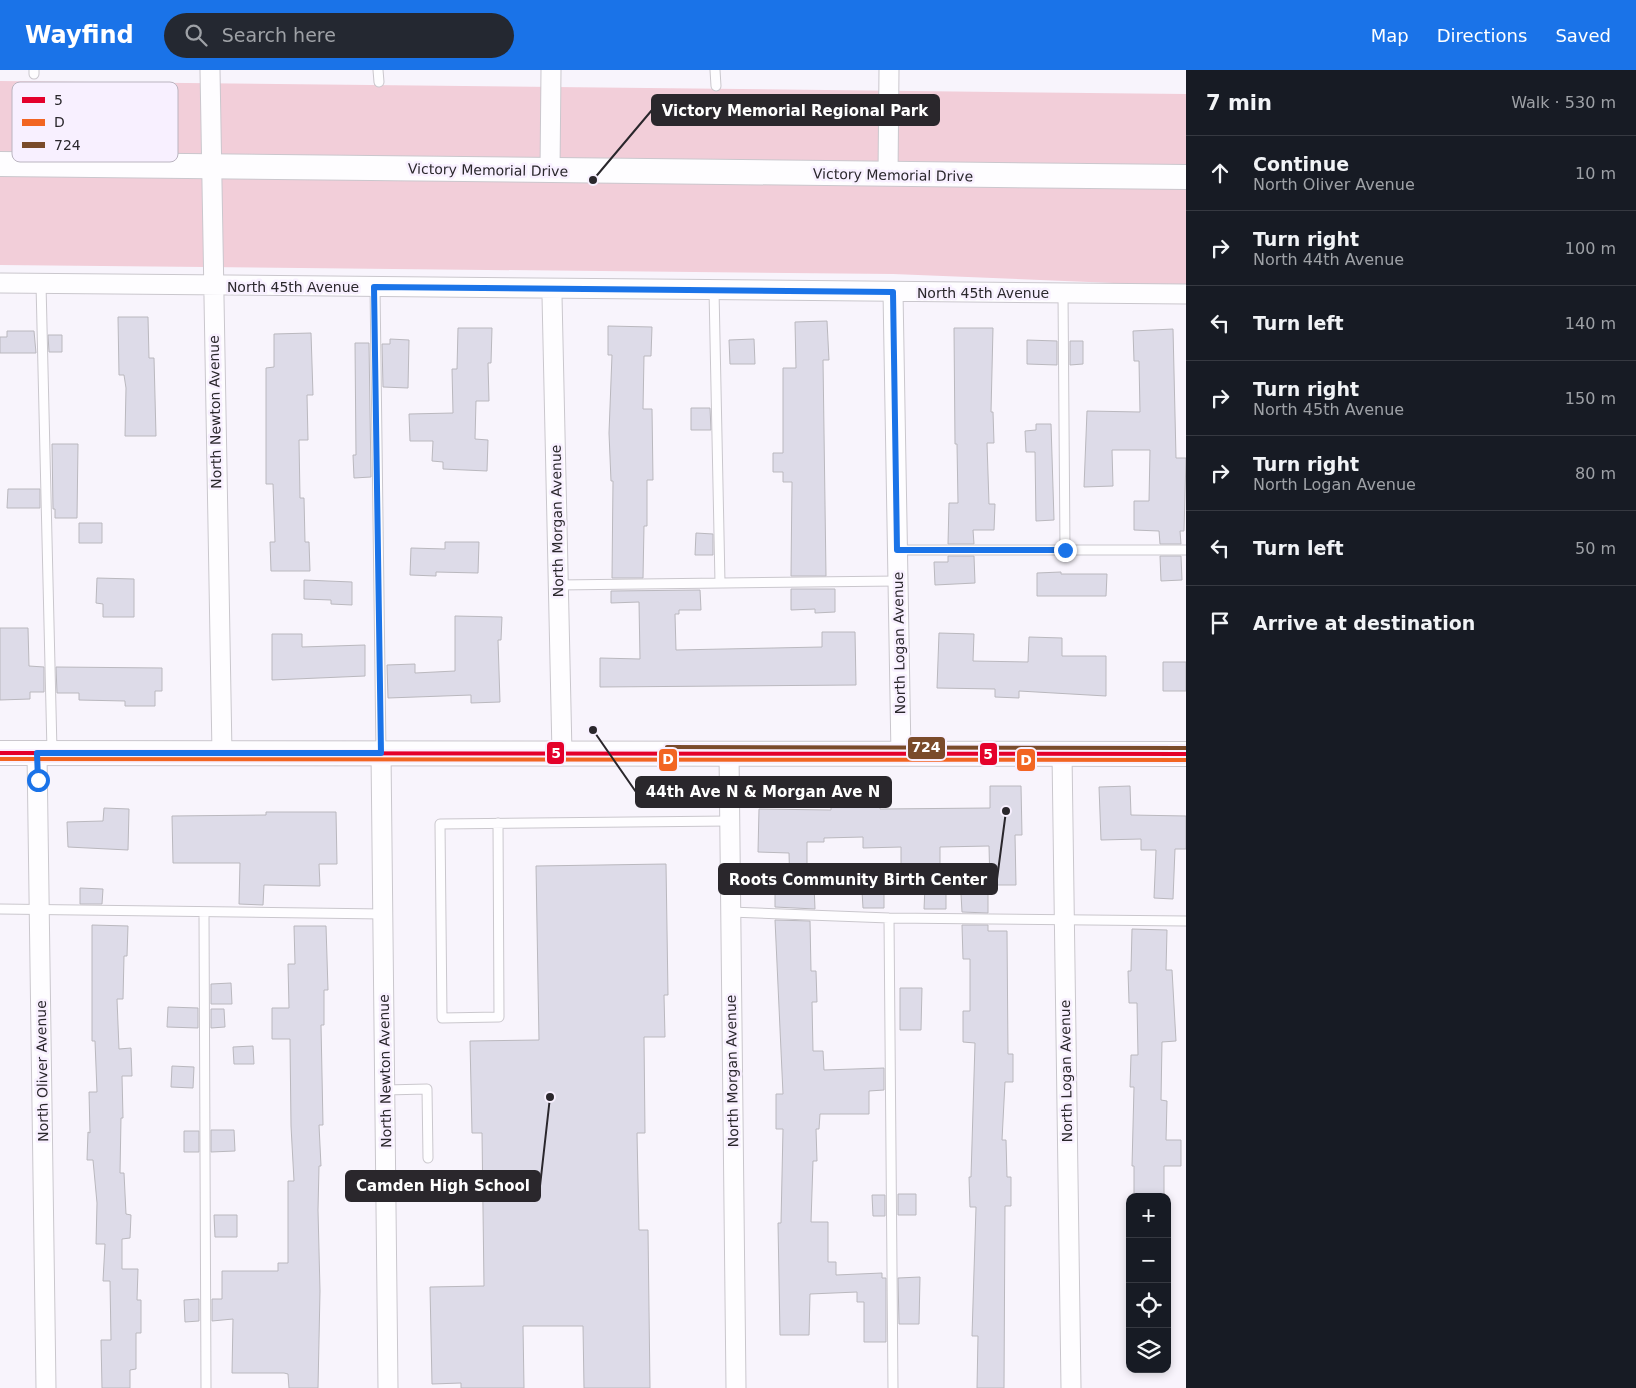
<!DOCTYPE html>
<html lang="en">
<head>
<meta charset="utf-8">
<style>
  body { margin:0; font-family:"DejaVu Sans",sans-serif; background:#242831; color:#f1f3f6 }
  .controls { position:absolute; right:15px; bottom:15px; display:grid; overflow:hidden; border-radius:10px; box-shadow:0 2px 8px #0003 }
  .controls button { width:45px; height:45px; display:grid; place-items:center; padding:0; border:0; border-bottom:1px solid #363941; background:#171b24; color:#f1f3f6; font:25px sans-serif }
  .stop { position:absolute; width:15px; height:15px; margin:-11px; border:4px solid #1a73e8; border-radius:50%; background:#fff }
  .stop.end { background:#1a73e8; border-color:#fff; box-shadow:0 1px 5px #0008 }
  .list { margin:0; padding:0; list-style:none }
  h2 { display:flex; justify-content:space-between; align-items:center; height:65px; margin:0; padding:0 20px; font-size:21px }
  h2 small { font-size:16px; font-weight:400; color:#9ea1a6 }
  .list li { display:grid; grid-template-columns:32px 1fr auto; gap:15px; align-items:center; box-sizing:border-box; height:75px; padding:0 20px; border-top:1px solid #363941 }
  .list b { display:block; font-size:19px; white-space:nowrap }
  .list p { margin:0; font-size:16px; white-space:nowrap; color:#9ea1a6 }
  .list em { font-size:16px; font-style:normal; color:#9ea1a6 }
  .icon { flex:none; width:28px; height:28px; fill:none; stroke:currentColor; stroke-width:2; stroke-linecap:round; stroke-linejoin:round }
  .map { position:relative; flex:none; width:1186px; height:1318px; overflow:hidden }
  header { display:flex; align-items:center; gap:30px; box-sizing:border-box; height:70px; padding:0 25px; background:#1a73e8; color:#fff }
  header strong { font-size:24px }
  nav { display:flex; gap:28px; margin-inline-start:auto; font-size:18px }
  .search { width:350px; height:45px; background:#242831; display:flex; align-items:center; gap:12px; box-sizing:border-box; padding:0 18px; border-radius:28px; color:#9ea1a6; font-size:19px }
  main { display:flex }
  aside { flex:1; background:#171b24 }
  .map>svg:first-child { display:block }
  .green { fill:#f2ced9 }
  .building { fill:#dddbe8; stroke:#bab8be }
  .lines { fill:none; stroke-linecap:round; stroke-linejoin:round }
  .service-casing { stroke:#cac7cd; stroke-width:11 }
  .minor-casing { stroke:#cac7cd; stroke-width:21 }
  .tertiary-casing { stroke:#cac7cd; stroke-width:26 }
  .service { stroke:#fefdff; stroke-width:9 }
  .minor { stroke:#fefdff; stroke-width:19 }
  .tertiary { stroke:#fefdff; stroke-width:24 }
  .bus-1-casing { stroke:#f8f0ff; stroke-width:8 }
  .bus-2-casing { stroke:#f8f0ff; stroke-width:8 }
  .bus-3-casing { stroke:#f8f0ff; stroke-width:8 }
  .bus-1 { stroke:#e4002b; stroke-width:4 }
  .bus-2 { stroke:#f26522; stroke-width:4 }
  .bus-3 { stroke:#7a4b2a; stroke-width:4 }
  .route { stroke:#1a73e8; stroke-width:6 }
  .labels { text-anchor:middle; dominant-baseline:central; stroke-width:5; stroke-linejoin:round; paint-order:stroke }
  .street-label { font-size:14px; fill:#2a272c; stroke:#f8f0ff }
  .key { fill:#f8f0ff; stroke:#bab4c0; stroke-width:1 }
  .key-label { font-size:14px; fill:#2a272c }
  .leader { fill:none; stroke:#2a272c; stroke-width:2 }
  .callout-dot { fill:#2a272c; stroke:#f8f0ff; stroke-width:2 }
  .callout { fill:#2a272c; stroke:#2a272c; stroke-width:2 }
  .callout-label { font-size:15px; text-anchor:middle; font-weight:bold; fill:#fff }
  .line-badge { stroke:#f8f0ff; stroke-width:2 }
  .badge-label { font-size:14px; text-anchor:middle; font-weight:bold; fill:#fff }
</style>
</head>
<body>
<header>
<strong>Wayfind</strong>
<div class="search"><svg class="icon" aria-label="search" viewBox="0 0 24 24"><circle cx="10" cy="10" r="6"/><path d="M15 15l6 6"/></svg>Search here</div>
<nav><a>Map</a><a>Directions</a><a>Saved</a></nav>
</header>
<main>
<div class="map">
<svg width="1186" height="1318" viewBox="0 0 1186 1318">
  <rect width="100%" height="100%" fill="#f8f4fc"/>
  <!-- green -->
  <path class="green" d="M0,11L1186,24V216L893,204L0,195Z"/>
  <!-- building -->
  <path class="building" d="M118,247H148L149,288H154L156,366H125L126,318L124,305H119Z
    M827,251L829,290H823L826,506H791L792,412H783V402H773V383H783V298H796L795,252Z
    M608,256L652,257L651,286H644L643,339H652L653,410H647V456H644L643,508H612L613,411H611L609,363L612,285H608Z
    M458,258H492L491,293H488L489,331H476L475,369L488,370L487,401L443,399V392L432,391L433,371H410L409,344L453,343L452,299H457Z
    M954,258H993L991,342H993L994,373H987L989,434H995L994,460H973L974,474H948L949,433H958L957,374H955Z
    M1173,259L1176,388H1186L1184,461H1180L1181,474H1160L1159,461L1134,460V431H1149L1150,380H1112L1113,416L1084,417L1087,341L1140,342L1139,291H1134L1133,261Z
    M7,261H34L36,283H0V267H7Z
    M311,263L313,325H307L308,370H299L300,428H304L305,472H309L310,501H271L270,472H275L273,414H266V298L274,297V264Z
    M48,265H62V282H49Z
    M390,269L409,270L408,318L383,317L382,274H390Z
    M754,269L755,294H730L729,270Z
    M1027,270L1057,271V295L1027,294Z
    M1070,271H1083V294L1070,295Z
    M355,273H369L371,407L354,408L353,385H356Z
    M691,338H710L711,360H691Z
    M1036,354H1051L1054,450L1036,451L1035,382H1026L1025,361L1036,360Z
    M52,374H78L77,448H55V439H53Z
    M8,419H40V438H7Z
    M79,453H102V473H79Z
    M696,463L713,464V485H695Z
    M445,472H479L478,503L436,502V506L410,505L411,478L445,479Z
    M948,486H974L975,513L935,515L934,492H948Z
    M1160,486H1181L1182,510L1161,511Z
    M1061,502V504H1107L1106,526H1037V503Z
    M97,508L134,509V547H103V534L96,533Z
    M304,510L352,512V535L331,534V530L304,529Z
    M791,519H835V542L815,543V539L791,540Z
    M700,520L701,540H679V544H675L676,580L822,577V562H855L856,615L600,617V588L640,589L639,532L611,533V521Z
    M455,546L502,547L501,570H498L500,632L471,633V625L388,628L387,595L415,594V603L455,601Z
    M0,558H28L29,596L44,597V622H30V629L0,630Z
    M939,563L974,564L973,591L1028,592L1029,567L1062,568V586H1106V626L1019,621V628L995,627V619L937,618Z
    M272,564H302V577L365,575V606L272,610Z
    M1163,592H1186V621H1163Z
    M56,597L162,598V621H155V636H125V631L79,630V623H57Z
    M990,716H1021L1022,765H1015L1016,815H990L989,776L940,777V796L901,797V777L863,778V767L824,768V772H807V815H814L815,839L775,837V822H790L789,783L758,782L759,739L831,740V736L880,735V739L990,738Z
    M1130,716L1131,745L1186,746V779H1175L1173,829L1154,828L1156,780H1141V769L1101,770L1099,717Z
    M104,738L129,739L128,780L68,777L67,752L103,751Z
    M266,742H336L337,794H319L320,816L264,815L263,835L239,834L240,793H173L172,746L266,745Z
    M666,794L668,925H664L665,967H644L645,1063H637L639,1160H648L650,1318H584L583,1256H523L524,1318H461V1313L432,1314L430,1217L484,1216L482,1063H472L470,971L539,970L536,796Z
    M925,817H946V839H924Z
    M80,818L103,819L102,834H80Z
    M862,821H884V838H863Z
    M961,824H988V843L962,842Z
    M775,850L810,851L811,901H816L817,932H812L813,981H823L824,1000L884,998V1020L869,1021V1044H820L819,1059H816L817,1091H813L811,1152H828V1192H836V1205L882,1203V1208H886V1272H864V1232H857V1222L810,1224L809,1265H780L778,1153H781L783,1059H776V1024H783Z
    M92,855L128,856L127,886H124L123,929H117L119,979L131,978L132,1006H122L123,1048H121L120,1103H124L126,1144L131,1145L130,1168L122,1169V1199H138L137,1230H141V1263H136V1299L130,1300V1318H102L101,1270H111L110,1211H103L105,1174H96L97,1133L93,1090H87L88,1062L90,1063L89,1022H97L95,971H92Z
    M962,855H988V861H1007L1008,984H1013V1012H1005L1002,1070H1006L1007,1107H1011V1136H1005L1004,1318H977L978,1266H972L976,1137H970L969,1107H971L975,973L963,972V941H970V889H963Z
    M294,856H326L328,920H324V955H321L323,1055H319L321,1096H319L318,1140L320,1221L318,1318H289L288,1304L284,1303H232L233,1249L212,1251V1229H222V1201H278V1193H288V1111H294L291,1056L290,969H272V938H289L288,894H295Z
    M1132,859L1167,860L1166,900H1172L1176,971L1162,972L1161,1030L1167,1031L1166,1070H1181V1096H1164V1127H1134V1096H1132L1134,1017H1130L1131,985H1138L1137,933H1129L1128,901H1131Z
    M231,913L232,934H211V914Z
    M900,918H922L921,960H900Z
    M168,937L198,938V958L167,957Z
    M211,939H224L225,957L211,958Z
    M253,976L254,994H234L233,977Z
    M172,996L194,997L193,1018L171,1017Z
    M211,1060H234L235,1081L211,1082Z
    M184,1061H199V1082H184Z
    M898,1124H916V1145H898Z
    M872,1125H885V1146H873Z
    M214,1145H237V1167H215Z
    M920,1207L919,1254H899L898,1208Z
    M199,1229V1251L185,1252L184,1230Z"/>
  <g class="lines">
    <!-- service casing -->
    <g class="service-casing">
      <path id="service" d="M34,0V4
        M378,0L379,12
        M715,0L716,16
        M41,214L52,681
        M375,217L381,682
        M714,220L720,513
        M1063,223L1065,480
        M897,480H1186
        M558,515L898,511
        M498,753L499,947L442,948L440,754L729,751
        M0,839L383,844
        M730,842L889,848L1186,851
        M204,843L206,1318
        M889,848L893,1318
        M385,1020L427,1019L428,1088"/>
    </g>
    <!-- minor casing -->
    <g class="minor-casing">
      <path id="minor" d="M210,0L222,683
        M550,101L551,0
        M888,105L889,0
        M0,213L1186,224
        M554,219L552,226L562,683
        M893,222L901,685
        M37,683L46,1318
        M381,683L388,1318
        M729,683L736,1318
        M1062,684L1071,1318"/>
    </g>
    <!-- tertiary casing -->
    <g class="tertiary-casing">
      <path id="tertiary" d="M0,94L1186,107
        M0,683L1186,684"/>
    </g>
    <!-- service -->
    <use href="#service" class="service"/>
    <!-- minor -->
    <use href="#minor" class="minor"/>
    <!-- tertiary -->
    <use href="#tertiary" class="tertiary"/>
    <!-- bus-1 casing -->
    <g class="bus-1-casing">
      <path id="bus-1" d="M0,683L1186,684"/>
    </g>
    <!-- bus-2 casing -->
    <g class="bus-2-casing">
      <path id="bus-2" d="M0,689L1186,690"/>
    </g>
    <!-- bus-3 casing -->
    <g class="bus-3-casing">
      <path id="bus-3" d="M667,677L1186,678"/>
    </g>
    <!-- bus-1 -->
    <use href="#bus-1" class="bus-1"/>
    <!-- bus-2 -->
    <use href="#bus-2" class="bus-2"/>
    <!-- bus-3 -->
    <use href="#bus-3" class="bus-3"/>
  </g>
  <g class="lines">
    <!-- route -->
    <path class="route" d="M38,710L37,683H381L374,217L893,222L897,480H1065"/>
  </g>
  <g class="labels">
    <!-- street labels -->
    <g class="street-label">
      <text transform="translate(488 100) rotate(1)">Victory Memorial Drive</text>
      <text transform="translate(893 105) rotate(1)">Victory Memorial Drive</text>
      <text x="293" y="217">North 45th Avenue</text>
      <text x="983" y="223">North 45th Avenue</text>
      <text transform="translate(215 342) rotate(-91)">North Newton Avenue</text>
      <text transform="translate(557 451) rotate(-91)">North Morgan Avenue</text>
      <text transform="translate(899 573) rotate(-91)">North Logan Avenue</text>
      <text transform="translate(42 1001) rotate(-91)">North Oliver Avenue</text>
      <text transform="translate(385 1001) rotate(-91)">North Newton Avenue</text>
      <text transform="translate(732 1001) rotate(-91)">North Morgan Avenue</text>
      <text transform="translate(1066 1001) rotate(-91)">North Logan Avenue</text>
    </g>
  </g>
  <!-- legend -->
  <rect x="12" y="12" width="166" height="80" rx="8" class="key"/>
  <rect x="22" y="27" width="23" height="6" fill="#e4002b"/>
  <rect x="22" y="49" width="23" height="7" fill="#f26522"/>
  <rect x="22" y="72" width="23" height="6" fill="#7a4b2a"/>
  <g class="key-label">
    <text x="54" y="35">5</text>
    <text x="54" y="57">D</text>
    <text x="54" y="80">724</text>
  </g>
  <!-- callouts -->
  <path class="leader" d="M593 110L652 40M593 660L636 722M1006 741L997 809M550 1027L540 1116"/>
  <g class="callout-dot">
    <circle cx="593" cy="110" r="5"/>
    <circle cx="593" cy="660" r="5"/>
    <circle cx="1006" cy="741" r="5"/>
    <circle cx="550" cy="1027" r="5"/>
  </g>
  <g class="callout">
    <rect x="652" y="25" width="287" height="30" rx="5"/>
    <rect x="636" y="707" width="255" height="30" rx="5"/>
    <rect x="719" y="794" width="278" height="30" rx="5"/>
    <rect x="346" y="1101" width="194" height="30" rx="5"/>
  </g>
  <g class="callout-label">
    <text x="795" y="46">Victory Memorial Regional Park</text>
    <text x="763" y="727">44th Ave N &amp; Morgan Ave N</text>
    <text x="858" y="815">Roots Community Birth Center</text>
    <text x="443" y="1121">Camden High School</text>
  </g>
  <g class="line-badge">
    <rect x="907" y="666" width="39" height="24" rx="5" fill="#7a4b2a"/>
    <rect x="546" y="671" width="19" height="24" rx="5" fill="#e4002b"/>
    <rect x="979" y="672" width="19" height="24" rx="5" fill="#e4002b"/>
    <rect x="658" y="678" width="20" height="24" rx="5" fill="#f26522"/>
    <rect x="1016" y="678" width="20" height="24" rx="5" fill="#f26522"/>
  </g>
  <g class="badge-label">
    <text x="926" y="682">724</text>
    <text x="556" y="688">5</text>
    <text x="988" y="689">5</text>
    <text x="668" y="694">D</text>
    <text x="1026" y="695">D</text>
  </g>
</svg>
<div class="controls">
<button>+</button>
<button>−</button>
<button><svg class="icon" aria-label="locate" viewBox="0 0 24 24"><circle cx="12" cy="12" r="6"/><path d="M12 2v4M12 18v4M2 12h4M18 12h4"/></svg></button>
<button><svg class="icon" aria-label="layers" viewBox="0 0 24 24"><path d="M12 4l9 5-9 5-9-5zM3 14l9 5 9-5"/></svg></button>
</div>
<div class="stop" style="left:38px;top:710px"></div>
<div class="stop end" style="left:1065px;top:480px"></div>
</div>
<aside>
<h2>7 min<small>Walk · 530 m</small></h2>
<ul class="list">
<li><svg class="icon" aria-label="ahead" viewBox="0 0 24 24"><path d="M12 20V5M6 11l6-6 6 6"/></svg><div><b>Continue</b><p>North Oliver Avenue</p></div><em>10 m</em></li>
<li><svg class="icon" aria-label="right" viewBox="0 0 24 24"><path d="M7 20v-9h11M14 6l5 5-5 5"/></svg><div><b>Turn right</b><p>North 44th Avenue</p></div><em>100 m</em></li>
<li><svg class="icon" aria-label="left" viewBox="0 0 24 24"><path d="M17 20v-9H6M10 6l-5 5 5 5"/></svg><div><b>Turn left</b></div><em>140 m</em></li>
<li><svg class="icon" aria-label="right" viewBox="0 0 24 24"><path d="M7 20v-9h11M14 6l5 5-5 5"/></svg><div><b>Turn right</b><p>North 45th Avenue</p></div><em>150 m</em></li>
<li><svg class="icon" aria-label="right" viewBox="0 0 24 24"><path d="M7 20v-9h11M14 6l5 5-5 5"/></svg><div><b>Turn right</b><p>North Logan Avenue</p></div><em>80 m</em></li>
<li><svg class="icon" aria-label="left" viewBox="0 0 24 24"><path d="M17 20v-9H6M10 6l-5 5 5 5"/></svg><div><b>Turn left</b></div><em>50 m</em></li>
<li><svg class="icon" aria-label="arrive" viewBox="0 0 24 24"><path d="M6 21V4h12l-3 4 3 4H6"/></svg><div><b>Arrive at destination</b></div></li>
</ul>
</aside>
</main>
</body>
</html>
